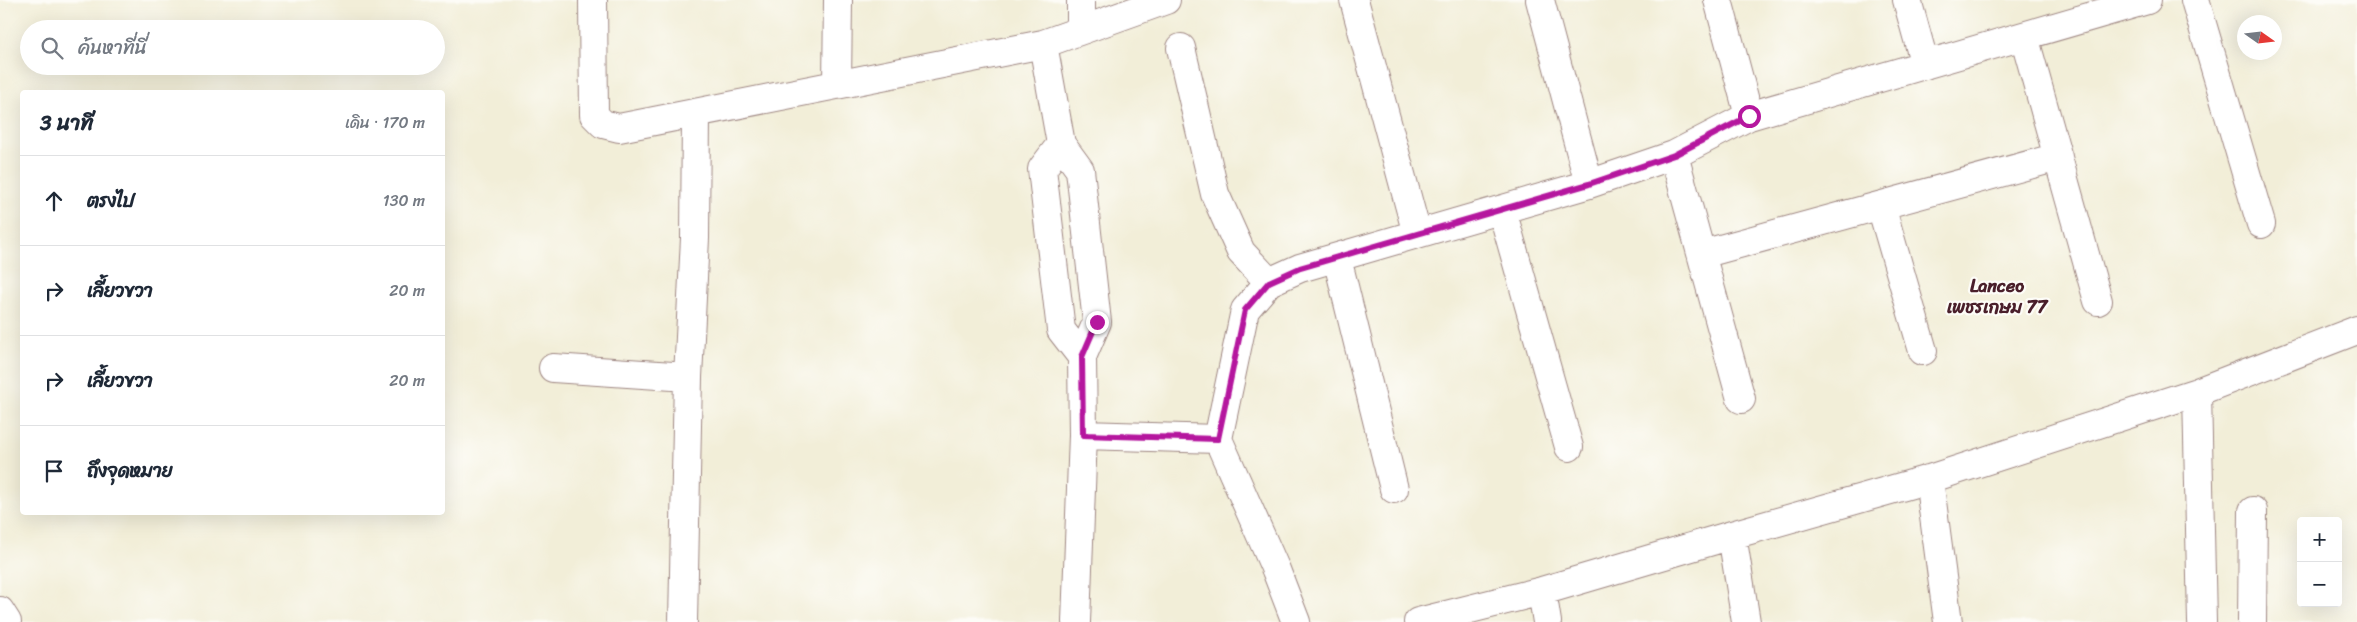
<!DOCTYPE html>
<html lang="th">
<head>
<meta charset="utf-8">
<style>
  body { margin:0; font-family:Sriracha,"Playpen Sans Thai",sans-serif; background:#f2f2f3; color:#1f2937 }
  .controls { position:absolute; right:15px; bottom:15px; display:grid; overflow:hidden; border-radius:5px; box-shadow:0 5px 20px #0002 }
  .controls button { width:45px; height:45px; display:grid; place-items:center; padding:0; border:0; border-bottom:1px solid #e0e1e3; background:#fff; color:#1f2937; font:25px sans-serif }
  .compass { position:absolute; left:2237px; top:15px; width:45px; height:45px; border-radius:50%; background:#fff; box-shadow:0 5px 20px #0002; rotate:104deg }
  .stop { position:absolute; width:15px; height:15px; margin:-11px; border:4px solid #b5179e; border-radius:50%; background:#fff }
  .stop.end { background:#b5179e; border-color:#fff; box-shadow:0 1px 5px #0008 }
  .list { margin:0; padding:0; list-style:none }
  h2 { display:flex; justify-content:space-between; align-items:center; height:65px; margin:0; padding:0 20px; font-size:21px }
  h2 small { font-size:16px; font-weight:400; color:#747a83 }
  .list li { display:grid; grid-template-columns:32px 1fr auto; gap:15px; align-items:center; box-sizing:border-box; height:90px; padding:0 20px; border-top:1px solid #e0e1e3 }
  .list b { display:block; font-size:19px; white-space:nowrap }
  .list em { font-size:16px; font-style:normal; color:#747a83 }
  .icon { flex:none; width:28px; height:28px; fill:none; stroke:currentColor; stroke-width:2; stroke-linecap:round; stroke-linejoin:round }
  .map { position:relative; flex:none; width:2357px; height:622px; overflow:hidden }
  .search { position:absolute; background:#fff; box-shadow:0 5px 20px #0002; left:20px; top:20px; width:425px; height:55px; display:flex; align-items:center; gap:12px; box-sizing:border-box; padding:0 18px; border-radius:28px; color:#747a83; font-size:19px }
  .panel { position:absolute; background:#fff; box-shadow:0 5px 20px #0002; left:20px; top:90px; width:425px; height:425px; border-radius:5px }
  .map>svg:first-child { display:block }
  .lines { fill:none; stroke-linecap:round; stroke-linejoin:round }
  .street-casing { stroke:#9e8682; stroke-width:30 }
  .street { stroke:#fff; stroke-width:28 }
  .route { stroke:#b5179e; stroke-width:6 }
  .labels { text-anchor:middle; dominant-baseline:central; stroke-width:4.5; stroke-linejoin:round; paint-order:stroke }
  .neighbourhood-label { font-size:18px; font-weight:bold; fill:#4a1f2b; stroke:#fdfcf7 }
</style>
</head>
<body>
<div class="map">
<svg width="2357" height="622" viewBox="0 0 2357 622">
  <rect width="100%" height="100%" fill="#fdfcf7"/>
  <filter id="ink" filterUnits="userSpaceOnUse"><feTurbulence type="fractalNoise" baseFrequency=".02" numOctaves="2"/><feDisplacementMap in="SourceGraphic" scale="10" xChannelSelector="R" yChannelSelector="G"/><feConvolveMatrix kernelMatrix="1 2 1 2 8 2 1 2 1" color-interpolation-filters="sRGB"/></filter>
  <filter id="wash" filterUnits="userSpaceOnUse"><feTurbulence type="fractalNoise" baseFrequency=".0096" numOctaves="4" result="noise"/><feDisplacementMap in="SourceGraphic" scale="20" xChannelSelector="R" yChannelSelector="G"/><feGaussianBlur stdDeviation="1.12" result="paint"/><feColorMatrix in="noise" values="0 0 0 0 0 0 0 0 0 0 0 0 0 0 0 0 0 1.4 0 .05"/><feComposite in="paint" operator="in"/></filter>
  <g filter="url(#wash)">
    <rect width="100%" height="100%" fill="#f2eed8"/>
  </g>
  <g filter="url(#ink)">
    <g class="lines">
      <!-- street casing -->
      <g class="street-casing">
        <path id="street" d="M593,0L594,115L603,124L619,128L1043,44L1061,144L1080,170L1097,322L1082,357L1083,435L1076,622
          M1354,0L1417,234
          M1540,0L1589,184
          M1718,0L1749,116
          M1907,0L1925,65
          M2195,0L2261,224
          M1081,30V0
          M2024,36L2098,301
          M1043,44L1166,0
          M1181,48L1215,194L1241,252L1269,282
          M837,85L838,0
          M1061,144L1042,169L1061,330L1082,357
          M1674,155L1741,399
          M1881,206L1923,351
          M1502,210L1569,447
          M1702,254L2058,157
          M1337,258L1394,489
          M553,368L688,377
          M2197,392L2202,622
          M1083,435L1218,439L1245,310L1269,282L1300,268L1589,184L1674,155L1749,116L2147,0
          M1218,439L1276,570L1296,622
          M1929,479L1948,622
          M1732,535L1746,622
          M1542,591L1547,622
          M0,611L7,622
          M683,622L688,377L695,238L696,113
          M1418,622L1542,591L1732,535L1929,479L2197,392L2357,330
          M2252,622L2253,511"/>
      </g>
      <!-- street -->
      <use href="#street" class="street"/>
    </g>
  </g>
  <g class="lines" filter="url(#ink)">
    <!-- route -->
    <path class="route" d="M1097,322L1082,357L1083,435L1218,439L1245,310L1269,282L1300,268L1589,184L1674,155L1749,116"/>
  </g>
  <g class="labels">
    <!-- neighbourhood labels -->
    <g class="neighbourhood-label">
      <text x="1997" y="286">Lanceo<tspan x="1997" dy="21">เพชรเกษม 77</tspan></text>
    </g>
  </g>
</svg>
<div class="controls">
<button>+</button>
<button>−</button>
</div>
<svg class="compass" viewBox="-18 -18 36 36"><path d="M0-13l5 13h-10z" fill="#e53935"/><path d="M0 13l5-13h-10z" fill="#747a83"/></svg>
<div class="stop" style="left:1749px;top:116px"></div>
<div class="stop end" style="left:1097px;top:322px"></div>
<div class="search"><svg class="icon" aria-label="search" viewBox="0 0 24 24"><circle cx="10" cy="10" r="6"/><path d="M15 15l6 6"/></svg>ค้นหาที่นี่</div>
<section class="panel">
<h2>3 นาที<small>เดิน · 170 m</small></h2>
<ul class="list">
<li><svg class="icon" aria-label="ahead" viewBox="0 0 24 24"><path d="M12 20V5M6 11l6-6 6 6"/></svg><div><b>ตรงไป</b></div><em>130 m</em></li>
<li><svg class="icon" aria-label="right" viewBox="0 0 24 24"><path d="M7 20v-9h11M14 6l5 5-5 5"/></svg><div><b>เลี้ยวขวา</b></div><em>20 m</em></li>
<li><svg class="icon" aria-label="right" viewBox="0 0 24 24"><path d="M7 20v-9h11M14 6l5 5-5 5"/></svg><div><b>เลี้ยวขวา</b></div><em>20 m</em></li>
<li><svg class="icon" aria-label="arrive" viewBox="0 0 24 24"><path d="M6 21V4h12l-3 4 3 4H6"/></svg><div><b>ถึงจุดหมาย</b></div></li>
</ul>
</section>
</div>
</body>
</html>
